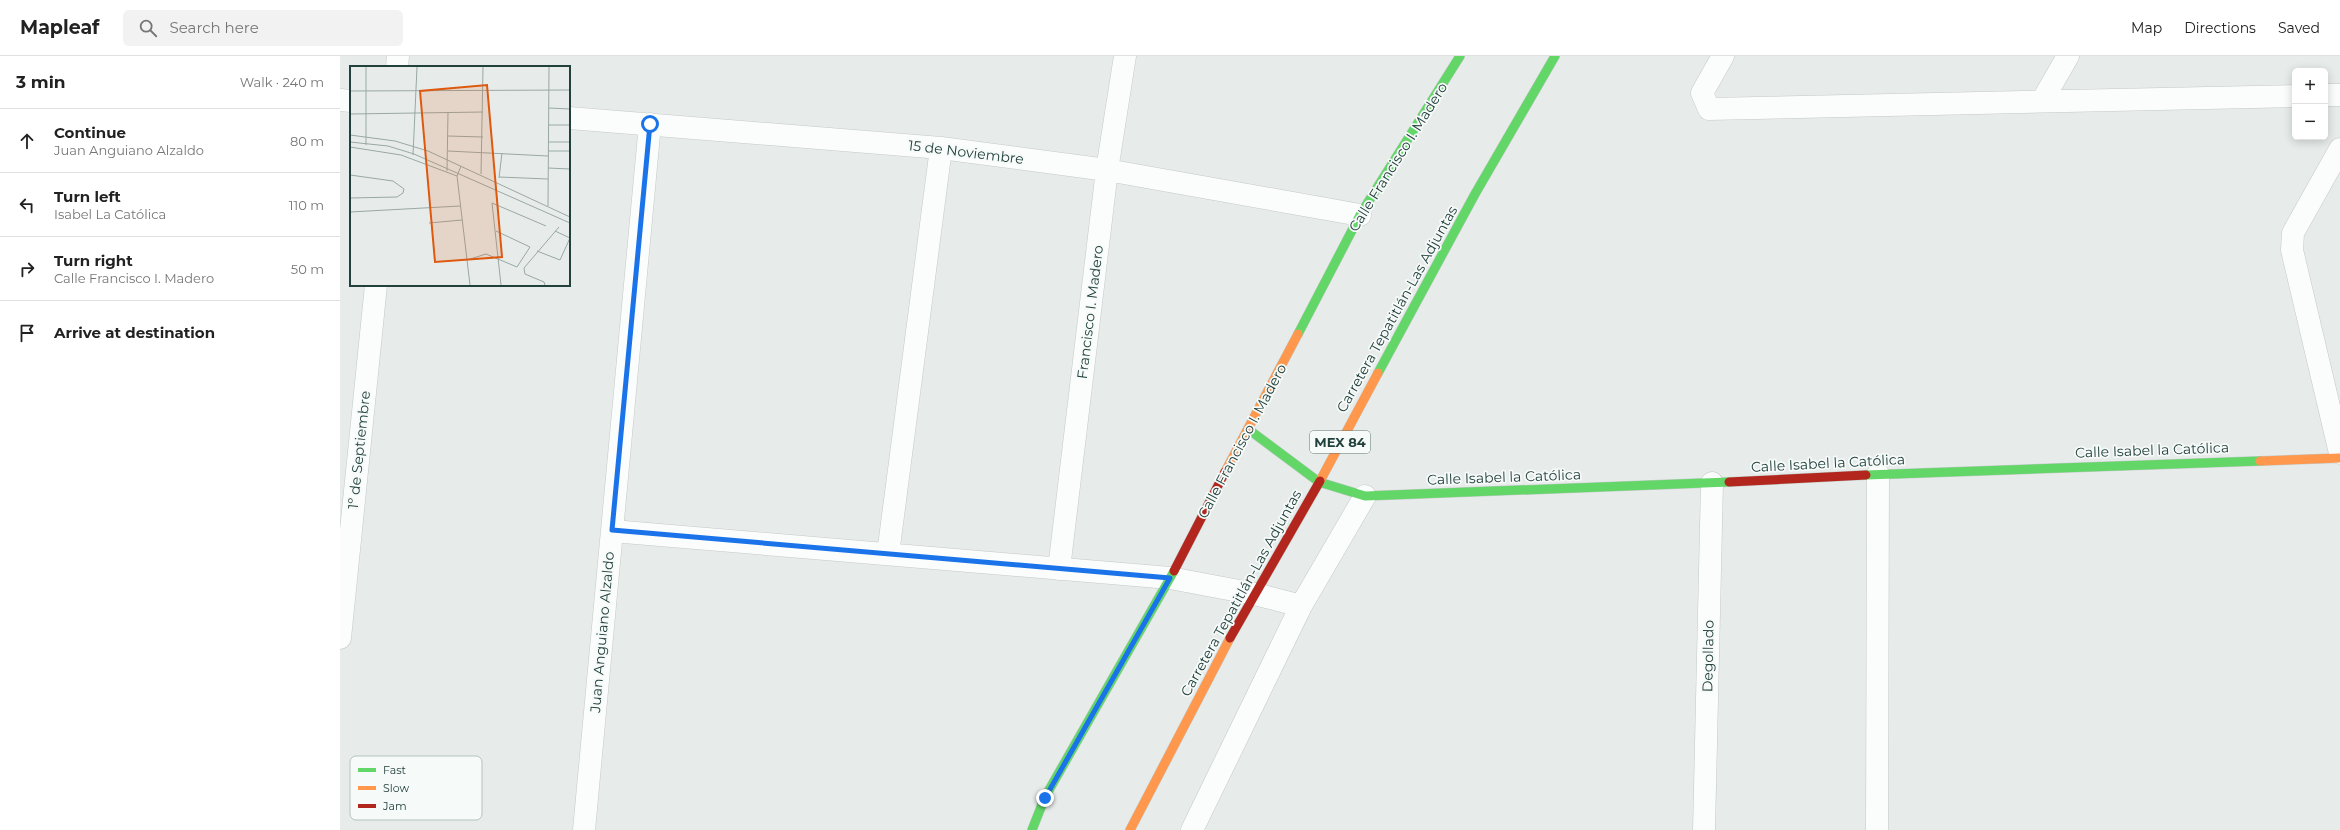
<!DOCTYPE html>
<html lang="en">
<head>
<meta charset="utf-8">
<style>
  body { margin:0; font-family:Montserrat,sans-serif; background:#f2f2f2; color:#222 }
  .controls { position:absolute; right:12px; top:12px; display:grid; overflow:hidden; border-radius:6px; box-shadow:0 2px 10px #0003 }
  .controls button { width:36px; height:36px; display:grid; place-items:center; padding:0; border:0; border-bottom:1px solid #e0e0e0; background:#fff; color:#222; font:20px sans-serif }
  .stop { position:absolute; width:12px; height:12px; margin:-9px; border:3px solid #1a73e8; border-radius:50%; background:#fff }
  .stop.end { background:#1a73e8; border-color:#fff; box-shadow:0 1px 4px #0008 }
  .list { margin:0; padding:0; list-style:none }
  h2 { display:flex; justify-content:space-between; align-items:center; height:52px; margin:0; padding:0 16px; font-size:17px }
  h2 small { font-size:13px; font-weight:400; color:#767676 }
  .list li { display:grid; grid-template-columns:26px 1fr auto; gap:12px; align-items:center; box-sizing:border-box; height:64px; padding:0 16px; border-top:1px solid #e0e0e0 }
  .list b { display:block; font-size:15px; white-space:nowrap }
  .list p { margin:0; font-size:13px; white-space:nowrap; color:#767676 }
  .list em { font-size:13px; font-style:normal; color:#767676 }
  .icon { flex:none; width:22px; height:22px; fill:none; stroke:currentColor; stroke-width:2; stroke-linecap:round; stroke-linejoin:round }
  .map { position:relative; flex:none; width:2000px; height:774px; overflow:hidden }
  header { display:flex; align-items:center; gap:24px; box-sizing:border-box; height:56px; padding:0 20px; background:#fff; border-bottom:1px solid #e0e0e0 }
  header strong { font-size:19px }
  nav { display:flex; gap:22px; margin-inline-start:auto; font-size:14px }
  .search { width:280px; height:36px; background:#f2f2f2; display:flex; align-items:center; gap:10px; box-sizing:border-box; padding:0 14px; border-radius:6px; color:#767676; font-size:15px }
  main { display:flex }
  aside { flex:1; background:#fff }
  .map>svg:first-child { display:block }
  .lines { fill:none; stroke-linecap:round; stroke-linejoin:round }
  .street-casing { stroke:#c4c9c7; stroke-width:23 }
  .fast-casing { stroke:#c3cac8; stroke-width:10 }
  .slow-casing { stroke:#c3cac8; stroke-width:10 }
  .jam-casing { stroke:#c3cac8; stroke-width:10 }
  .street { stroke:#fbfcfc; stroke-width:22 }
  .fast { stroke:#63d668; stroke-width:9 }
  .slow { stroke:#ff974d; stroke-width:9 }
  .jam { stroke:#b3261e; stroke-width:9 }
  .route { stroke:#1a73e8; stroke-width:5 }
  .labels { text-anchor:middle; dominant-baseline:central; stroke-width:3.5; stroke-linejoin:round; paint-order:stroke }
  .shield { fill:#f6faf9; stroke:#627875; stroke-width:1 }
  .shield-label { font-size:13px; font-weight:bold; fill:#23413c }
  .street-label { font-size:14px; fill:#23413c; stroke:#f6faf9 }
  .inset-road { fill:none; stroke:#99a8a4; stroke-width:1 }
  .view { fill:#de580e; fill-opacity:0.15; stroke:#de580e; stroke-width:2 }
  .inset-edge { fill:none; stroke:#23413c; stroke-width:2 }
  .key { fill:#f6faf9; stroke:#b7c2c0; stroke-width:1 }
  .key-label { font-size:11px; fill:#23413c }
</style>
</head>
<body>
<header>
<strong>Mapleaf</strong>
<div class="search"><svg class="icon" aria-label="search" viewBox="0 0 24 24"><circle cx="10" cy="10" r="6"/><path d="M15 15l6 6"/></svg>Search here</div>
<nav><a>Map</a><a>Directions</a><a>Saved</a></nav>
</header>
<main>
<aside>
<h2>3 min<small>Walk · 240 m</small></h2>
<ul class="list">
<li><svg class="icon" aria-label="ahead" viewBox="0 0 24 24"><path d="M12 20V5M6 11l6-6 6 6"/></svg><div><b>Continue</b><p>Juan Anguiano Alzaldo</p></div><em>80 m</em></li>
<li><svg class="icon" aria-label="left" viewBox="0 0 24 24"><path d="M17 20v-9H6M10 6l-5 5 5 5"/></svg><div><b>Turn left</b><p>Isabel La Católica</p></div><em>110 m</em></li>
<li><svg class="icon" aria-label="right" viewBox="0 0 24 24"><path d="M7 20v-9h11M14 6l5 5-5 5"/></svg><div><b>Turn right</b><p>Calle Francisco I. Madero</p></div><em>50 m</em></li>
<li><svg class="icon" aria-label="arrive" viewBox="0 0 24 24"><path d="M6 21V4h12l-3 4 3 4H6"/></svg><div><b>Arrive at destination</b></div></li>
</ul>
</aside>
<div class="map">
<svg width="2000" height="774" viewBox="0 0 2000 774">
  <rect width="100%" height="100%" fill="#e7ecea"/>
  <g class="lines">
    <!-- street casing -->
    <g class="street-casing">
      <path id="street" d="M1383,0L1362,37L1369,53L1955,40
        M57,11L58,0
        M1985,39H2000
        M0,44L11,45
        M1702,45L1728,0
        M229,62L601,92L767,114L1020,159
        M2000,93L1953,177L1952,194L2000,397
        M272,475L830,522L915,538L961,550
        M548,498L601,92
        M719,513L767,114L785,0
        M0,582L36,229
        M244,774L310,68
        M852,774L961,550L1025,440
        M1364,774L1372,427
        M1537,774L1538,418"/>
    </g>
    <!-- fast casing -->
    <g class="fast-casing">
      <path id="fast" d="M958,278L1020,159L1120,0
        M1038,317L1135,138L1215,0
        M908,373L979,426L1025,440L1389,426
        M1526,419L1920,405
        M692,774L705,741L834,515"/>
    </g>
    <!-- slow casing -->
    <g class="slow-casing">
      <path id="slow" d="M1920,405L2000,402
        M885,416L958,278
        M980,425L1038,317
        M790,774L890,582"/>
    </g>
    <!-- jam casing -->
    <g class="jam-casing">
      <path id="jam" d="M1389,426L1526,419
        M834,515L885,416
        M890,582L980,425"/>
    </g>
    <!-- street -->
    <use href="#street" class="street"/>
    <!-- fast -->
    <use href="#fast" class="fast"/>
    <!-- slow -->
    <use href="#slow" class="slow"/>
    <!-- jam -->
    <use href="#jam" class="jam"/>
  </g>
  <g class="lines">
    <!-- route -->
    <path class="route" d="M310,68L272,474L830,522L705,742"/>
  </g>
  <g class="labels">
    <!-- shield labels -->
    <rect class="shield" x="970" y="375" width="60" height="22" rx="3"/>
    <g class="shield-label">
      <text x="1000" y="386">MEX 84</text>
    </g>
    <!-- street labels -->
    <g class="street-label">
      <text transform="translate(626 96) rotate(7)">15 de Noviembre</text>
      <text transform="translate(1058 101) rotate(-58)">Calle Francisco I. Madero</text>
      <text transform="translate(1057 253) rotate(-61)">Carretera Tepatitlán-Las Adjuntas</text>
      <text transform="translate(750 256) rotate(-83)">Francisco I. Madero</text>
      <text transform="translate(902 385) rotate(-62)">Calle Francisco I. Madero</text>
      <text transform="translate(19 394) rotate(-84)">1º de Septiembre</text>
      <text transform="translate(1812 394) rotate(-2)">Calle Isabel la Católica</text>
      <text transform="translate(1488 407) rotate(-3)">Calle Isabel la Católica</text>
      <text transform="translate(1164 421) rotate(-2)">Calle Isabel la Católica</text>
      <text transform="translate(901 537) rotate(-61)">Carretera Tepatitlán-Las Adjuntas</text>
      <text transform="translate(262 576) rotate(-85)">Juan Anguiano Alzaldo</text>
      <text transform="translate(1368 600) rotate(-89)">Degollado</text>
    </g>
  </g>
  <!-- overview -->
  <g transform="translate(10 10)">
    <rect width="220" height="220" fill="#e7ecea"/>
    <path class="inset-road" d="M0,25L220,24M199,42L220,43M0,48L133,46M198,59H220M0,69L45,75L78,85L220,151M98,70L133,71M0,76L38,80L64,88L220,157M198,76H220M16,79V1M0,81L51,89L107,110M98,85L198,90M198,85H220M63,89L67,1M111,100L107,110L120,219M198,102L220,103M97,105L98,46M131,108L133,1M0,109L43,115L54,123L53,127L47,131L0,132M149,111L198,113M149,112L152,87M198,140L199,1M0,146L110,140M79,157L112,154M187,185L210,194L220,172L205,165M117,194L136,188L167,201L180,181L146,165M151,219L142,137L196,160M195,219L194,216L175,208L174,202L209,161"/>
    <path class="view" d="M137,19L152,191L85,196L70,25Z"/>
    <rect width="220" height="220" class="inset-edge"/>
  </g>
  <!-- legend -->
  <rect x="10" y="700" width="132" height="64" rx="6" class="key"/>
  <rect x="18" y="712" width="18" height="4" fill="#63d668"/>
  <rect x="18" y="730" width="18" height="4" fill="#ff974d"/>
  <rect x="18" y="748" width="18" height="4" fill="#b3261e"/>
  <g class="key-label">
    <text x="43" y="718">Fast</text>
    <text x="43" y="736">Slow</text>
    <text x="43" y="754">Jam</text>
  </g>
</svg>
<div class="controls">
<button>+</button>
<button>−</button>
</div>
<div class="stop" style="left:310px;top:68px"></div>
<div class="stop end" style="left:705px;top:742px"></div>
</div>
</main>
</body>
</html>
